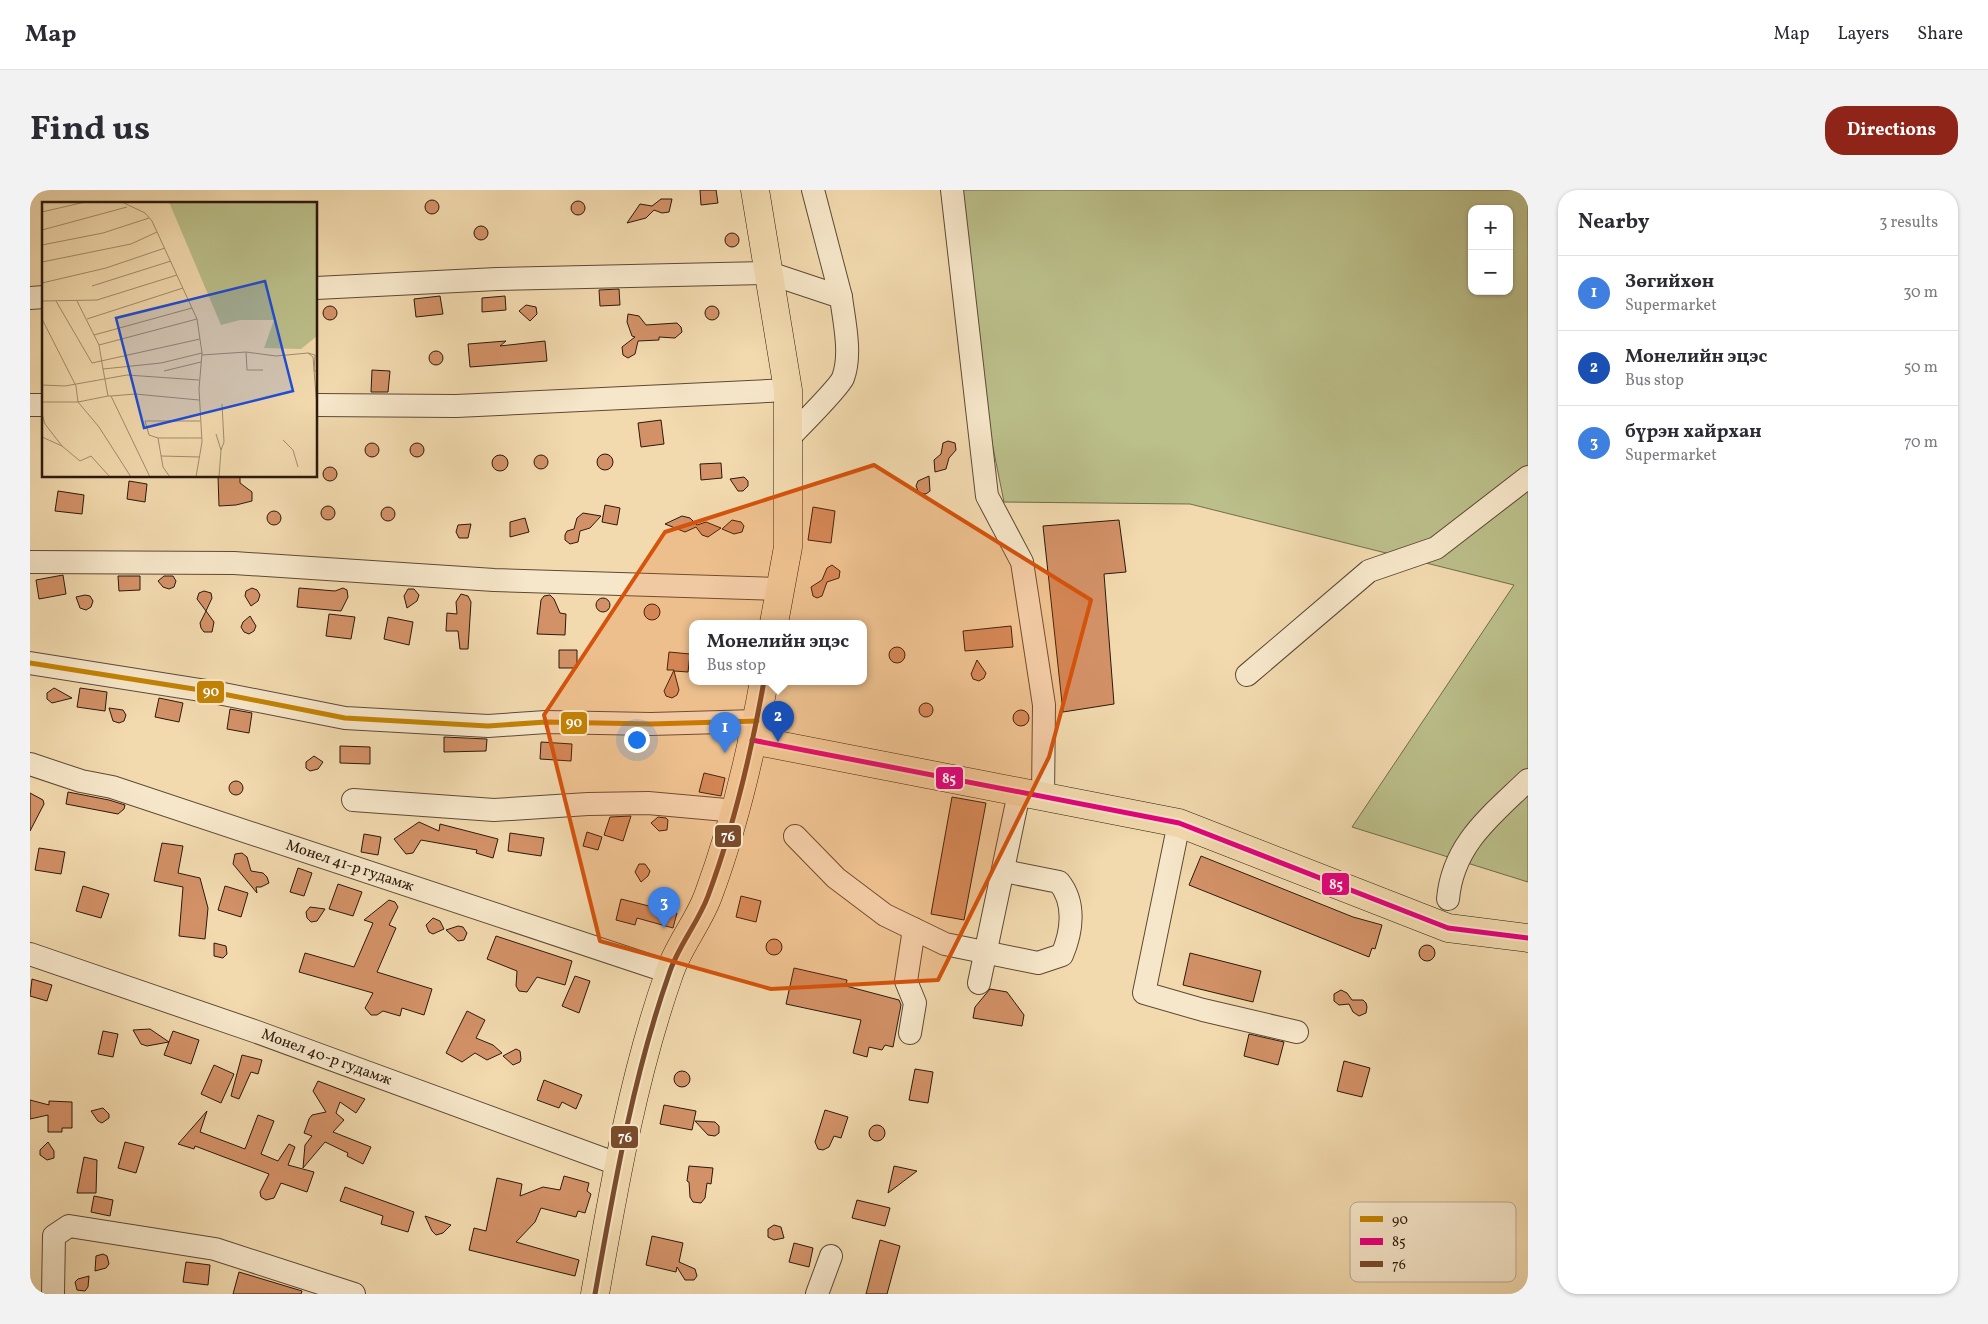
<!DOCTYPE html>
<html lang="en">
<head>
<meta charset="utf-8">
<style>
  body { margin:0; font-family:Vollkorn,serif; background:#f2f2f3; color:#2b2b33 }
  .controls { position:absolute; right:15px; top:15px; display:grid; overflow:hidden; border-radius:10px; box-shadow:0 1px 4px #0004 }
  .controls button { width:45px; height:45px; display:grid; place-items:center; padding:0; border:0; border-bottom:1px solid #e1e1e2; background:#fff; color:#2b2b33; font:25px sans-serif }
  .you { position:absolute; left:606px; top:549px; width:18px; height:18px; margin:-12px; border:4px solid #fff; border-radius:50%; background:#1a73e8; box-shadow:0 0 0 8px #1a73e833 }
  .badge { display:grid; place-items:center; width:32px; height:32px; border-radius:50%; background:#8f2418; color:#fff; font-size:16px; font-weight:700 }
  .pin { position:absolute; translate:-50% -41px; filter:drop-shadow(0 1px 2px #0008) }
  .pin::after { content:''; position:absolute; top:26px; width:18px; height:15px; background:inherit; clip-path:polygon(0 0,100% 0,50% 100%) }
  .popup { position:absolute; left:659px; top:430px; width:178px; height:65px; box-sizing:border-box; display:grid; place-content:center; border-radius:10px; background:#fff; filter:drop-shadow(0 1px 4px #0005); font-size:16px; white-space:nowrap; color:#7c7c81 }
  .popup b { font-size:19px; color:#2b2b33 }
  .popup::after { content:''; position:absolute; left:50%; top:100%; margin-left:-10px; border:10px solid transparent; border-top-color:#fff }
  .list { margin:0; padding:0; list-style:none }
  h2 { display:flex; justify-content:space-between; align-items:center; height:65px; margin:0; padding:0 20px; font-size:21px }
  h2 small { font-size:16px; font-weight:400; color:#7c7c81 }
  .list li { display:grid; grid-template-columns:32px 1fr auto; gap:15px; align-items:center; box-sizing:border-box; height:75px; padding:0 20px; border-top:1px solid #e1e1e2 }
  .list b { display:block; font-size:19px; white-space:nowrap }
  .list p { margin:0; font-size:16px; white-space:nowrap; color:#7c7c81 }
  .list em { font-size:16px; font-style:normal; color:#7c7c81 }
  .map { position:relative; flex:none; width:1498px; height:1104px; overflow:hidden; border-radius:20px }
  header { display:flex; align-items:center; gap:30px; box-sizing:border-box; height:70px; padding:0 25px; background:#fff; border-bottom:1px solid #e1e1e2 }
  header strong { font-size:24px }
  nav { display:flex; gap:28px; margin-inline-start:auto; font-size:18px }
  .intro { display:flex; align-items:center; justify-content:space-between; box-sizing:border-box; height:120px; padding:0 30px }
  h1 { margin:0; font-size:35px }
  .button { padding:12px 22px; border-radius:20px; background:#8f2418; color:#fff; font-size:18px; font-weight:700 }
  main { display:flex; gap:30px; padding:0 30px }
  aside { flex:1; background:#fff; border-radius:20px; box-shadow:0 1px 4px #0004 }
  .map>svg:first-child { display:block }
  .green { fill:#bbbf8a; stroke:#736c4b; fill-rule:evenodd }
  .building { fill:#d39167; stroke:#2b190c }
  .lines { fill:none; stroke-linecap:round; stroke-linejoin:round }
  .minor-casing { stroke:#5d4934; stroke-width:24 }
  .major-casing { stroke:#2b190c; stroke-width:29 }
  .minor { stroke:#f7e7ca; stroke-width:22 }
  .major { stroke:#f2daae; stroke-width:28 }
  .bus-1-casing { stroke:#f7e7ca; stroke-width:9 }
  .bus-2-casing { stroke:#f7e7ca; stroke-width:9 }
  .bus-3-casing { stroke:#f7e7ca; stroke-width:9 }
  .bus-1 { stroke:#c48303; stroke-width:5 }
  .bus-2 { stroke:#e5007d; stroke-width:5 }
  .bus-3 { stroke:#7a4b2a; stroke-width:5 }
  .marked { fill:#d5530c; fill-opacity:0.2; stroke:#d5530c; stroke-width:4; stroke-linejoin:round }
  .labels { text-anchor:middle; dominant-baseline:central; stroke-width:4.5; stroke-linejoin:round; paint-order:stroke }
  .street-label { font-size:15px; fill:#2b190c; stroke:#f7e7ca }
  .inset-road { fill:none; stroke:#a28d6d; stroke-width:1 }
  .view { fill:#1d4ed8; fill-opacity:0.15; stroke:#1d4ed8; stroke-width:2.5 }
  .inset-edge { fill:none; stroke:#2b190c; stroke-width:2.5 }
  .key { fill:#f7e7ca; stroke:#baa991; stroke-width:1 }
  .key-label { font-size:14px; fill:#2b190c }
  .line-badge { stroke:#f7e7ca; stroke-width:2 }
  .badge-label { font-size:14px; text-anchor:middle; font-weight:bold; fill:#fff }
</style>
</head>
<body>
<header>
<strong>Map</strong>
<nav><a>Map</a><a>Layers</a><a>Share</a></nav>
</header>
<div class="intro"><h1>Find us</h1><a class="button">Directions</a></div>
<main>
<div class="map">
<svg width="1498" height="1104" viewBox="0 0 1498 1104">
  <rect width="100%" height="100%" fill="#f2daae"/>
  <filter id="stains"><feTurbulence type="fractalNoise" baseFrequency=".004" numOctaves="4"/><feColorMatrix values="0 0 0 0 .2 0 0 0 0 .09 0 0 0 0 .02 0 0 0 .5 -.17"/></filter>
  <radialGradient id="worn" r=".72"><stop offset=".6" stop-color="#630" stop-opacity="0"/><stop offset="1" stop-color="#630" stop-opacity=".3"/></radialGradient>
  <!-- green -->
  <path class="green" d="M933,0H1498V692L1322,637L1484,395L1160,314L974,312L953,208ZM1442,19H1479V101H1442Z"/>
  <!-- building -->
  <path class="building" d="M670,0H686L688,13L671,15Z
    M631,9H642L639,22L632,23L624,20L616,28L597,33L610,14L622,16Z
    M395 17a7 7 0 1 1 14 0a7 7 0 1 1-14 0Z
    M541 18a7 7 0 1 1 14 0a7 7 0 1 1-14 0Z
    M444 43a7 7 0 1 1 14 0a7 7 0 1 1-14 0Z
    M695 50a7 7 0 1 1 14 0a7 7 0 1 1-14 0Z
    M589,99L590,115L570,116L569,100Z
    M410,106L413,124L386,127L384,109Z
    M475,106L476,120L452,122V108Z
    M496,115L506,117L507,124L500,131L489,121Z
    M293 123a7 7 0 1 1 14 0a7 7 0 1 1-14 0Z
    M675 123a7 7 0 1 1 14 0a7 7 0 1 1-14 0Z
    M598,124L609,126L616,135L647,133L651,137L652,142L645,148L629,147V150L608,151L605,164L598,168L593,165L592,157L605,147L602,146L597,132Z
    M476,151L470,156L515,151L517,171L440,177L438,154Z
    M399 168a7 7 0 1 1 14 0a7 7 0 1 1-14 0Z
    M342,180L360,181L358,202H341Z
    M631,230L634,254L611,257L608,233Z
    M918,251L925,253L926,260L919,268L916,279L905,282L904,270L911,264L913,253Z
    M335 260a7 7 0 1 1 14 0a7 7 0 1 1-14 0Z
    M380 260a7 7 0 1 1 14 0a7 7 0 1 1-14 0Z
    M567 272a8 8 0 1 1 16 0a8 8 0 1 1-16 0Z
    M504 272a7 7 0 1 1 14 0a7 7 0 1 1-14 0Z
    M462 273a8 8 0 1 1 16 0a8 8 0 1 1-16 0Z
    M691,273L692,288L671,290L670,274Z
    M293 284a7 7 0 1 1 14 0a7 7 0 1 1-14 0Z
    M188,286H210V293L222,302V311L206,315L189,316Z
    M899,286L900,301L896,304L889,303L886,296L888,291Z
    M714,287L718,291V296L713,301H708L700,289Z
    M99,291L117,294L115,312L97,309Z
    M28,301L54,305L52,324L25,321Z
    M575,315L590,318L587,335L572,332Z
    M291 323a7 7 0 1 1 14 0a7 7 0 1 1-14 0Z
    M351 324a7 7 0 1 1 14 0a7 7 0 1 1-14 0Z
    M783,317L805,321L801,353L778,350Z
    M237 328a7 7 0 1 1 14 0a7 7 0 1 1-14 0Z
    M553,323L571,326L560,338L550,341L548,352L540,354L535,350V345L537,341L544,339L547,328Z
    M652,326L660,328L667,335L676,332L691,338L678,347L672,345L666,337L655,342L635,334Z
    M495,328L499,342L480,347V332Z
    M702,330L711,332L714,336L712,342L704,344L692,339Z
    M1089,330L1096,382L1074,384L1084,514L1033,522L1013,336Z
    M441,334L438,348H429L426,342L428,335Z
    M802,375L810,381L809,388L797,392L792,406L787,408L783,406L781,397L792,390L797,378Z
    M33,385L36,404L9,409L6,390Z
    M88,386H110V400L89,401Z
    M134,386H143L146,391L144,397L139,399L133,397L128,391Z
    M222,398L227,400L230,405L228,411L221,416L215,406L216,401Z
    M269,398L305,401L313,398L317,400L318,407L311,421L267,417Z
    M378,399H384L389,405L387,411L377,418L374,406Z
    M174,401L181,403L182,408L176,421L167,409L169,403Z
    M431,404L438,406L441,412L438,459H430L428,441H416L417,423L427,424L426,412Z
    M55,405L60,406L63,411L61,417L56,420L50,418L46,407Z
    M520,405L524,409L530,423L536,424L535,445L507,444L511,410L514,406Z
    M566 415a7 7 0 1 1 14 0a7 7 0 1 1-14 0Z
    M614 422a8 8 0 1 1 16 0a8 8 0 1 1-16 0Z
    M176,421L184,432L182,442H174L171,438L170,433Z
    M299,424L325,427L321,449L296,446Z
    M220,426L226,436L224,441L219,444L214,442L211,437L213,432Z
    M358,427L383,432L379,455L354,449Z
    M981,436L983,457L935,461L933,441Z
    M859 465a8 8 0 1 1 16 0a8 8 0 1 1-16 0Z
    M529,460H547V478H529Z
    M639,462L660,464L658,482L644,481L649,500L647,505L642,508L636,506L634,501L644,480H637Z
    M947,470L956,483L954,488L949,491L943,489L941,484Z
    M24,498L26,499L42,508L22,513L17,509V503Z
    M50,498L77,502L75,521L47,517Z
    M129,508L153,513L149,532L125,527Z
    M889 520a7 7 0 1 1 14 0a7 7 0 1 1-14 0Z
    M79,518L93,520L96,525L94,531L89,533L83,531Z
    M200,519L222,523L219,543L197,539Z
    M983 528a8 8 0 1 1 16 0a8 8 0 1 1-16 0Z
    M414,547L457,549L456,561L414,562Z
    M511,552L542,554L541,571L510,569Z
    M310,556L340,557V574L310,573Z
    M284,566L293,572L288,579L280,581L276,578V572Z
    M674,583L695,588L691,606L669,602Z
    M199 598a7 7 0 1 1 14 0a7 7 0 1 1-14 0Z
    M38,602L79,610L95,615L94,619L88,624L36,614Z
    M0,603L13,610L14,614L0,641Z
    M922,607L956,613L934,730L901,724Z
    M601,626L593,651L574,645L580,627Z
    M628,627L636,628L638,630L637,640L629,641L621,633Z
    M389,632L409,641L410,634L468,649L463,668L446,663L447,660L391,650L383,663L376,664L364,649Z
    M557,642L572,647L568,660L553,656Z
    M480,643L514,648L511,666L478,661Z
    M334,644L351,647L348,665L331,662Z
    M132,653L153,656L148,683L170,688L178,718L175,749L149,746L153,697L124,691Z
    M9,658L35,662L31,684L5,680Z
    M212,663L217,667L221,681L233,683L237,687L239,693L231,697H226L227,703L203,674L205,664Z
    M1171,666L1323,727L1352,735L1345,759L1342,758L1339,767L1159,695Z
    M609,674H615L620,681L618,686L611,692L605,682Z
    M268,678L282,683L274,706L260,702Z
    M308,694L332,702L323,726L299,719Z
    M53,696L79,704L71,728L46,721Z
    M195,696L218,703L211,727L188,720Z
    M711,706L731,711L726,732L706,727Z
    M591,709L647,723L643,738L607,728L605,735L586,730Z
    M359,710L365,712L368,717L359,735L366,738L347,782L402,799L394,825L372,818L370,826L353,821L347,825H341L335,818L343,803L269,782L275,763L324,777L343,733L334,730Z
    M280,717L295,719L287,731L281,732L277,728L276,722Z
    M403,728L410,731L414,739L403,744L399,742L396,735Z
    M428,736L433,737L437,743L434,750L428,751L416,740Z
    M466,746L542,771L535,795L507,787L497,802L489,801L486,796L487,781L457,769Z
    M736 757a8 8 0 1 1 16 0a8 8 0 1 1-16 0Z
    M184,753L196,756L197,764L193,768L184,766Z
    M1389 763a8 8 0 1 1 16 0a8 8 0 1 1-16 0Z
    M1160,763L1231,781L1223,812L1153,795Z
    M764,778L817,790L816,796L869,810L871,815L863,857L855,855L852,860L839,857L837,867L823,863L831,830L756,814Z
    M545,786L560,791L549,823L532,816Z
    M2,789L22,795L17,811L0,806Z
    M960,799L977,802L994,825L992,836L943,828L945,817Z
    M1311,800L1317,803L1322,810H1333L1336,813L1337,817L1336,823L1329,826L1323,822L1319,814L1309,815L1304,811V804Z
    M437,821L455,830L446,848L463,855L472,863L457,870L445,863L432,872L416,863Z
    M120,839L139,852L117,856L111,854L103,840Z
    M73,841L88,844L83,867L68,864Z
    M143,841L169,850L161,874L134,865Z
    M1219,844L1254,852L1248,875L1214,866Z
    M486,859L490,861L491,869L490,872L483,875L473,866Z
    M212,865L232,870L228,884L221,882L209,909L201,906Z
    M1314,871L1340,878L1332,907L1307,901Z
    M184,875L204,884L191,913L171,904Z
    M885,879L903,882L898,913L879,910Z
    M644 889a8 8 0 1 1 16 0a8 8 0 1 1-16 0Z
    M514,890L552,905L546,919L532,912L529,918L507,910Z
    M288,891L335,909L326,923L310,912L306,923L314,930L303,942L341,957L333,974L317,966L318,963L295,952L273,978L275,955L282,946L274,943L279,929L282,925L296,922L283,901Z
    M0,910L19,915V911L42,912V938H32V942H18V925L0,929Z
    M634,915L666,921L662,940L630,934Z
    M73,918L79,924V928L72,933L68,931L61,921Z
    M795,920L818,927L811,948L804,946L799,957L793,960L788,959L785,952Z
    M177,921L170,942L215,959L228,925L244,931L231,964L248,971L259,954L265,957L258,975L284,982L277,1002L251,993L244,1008L236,1010L231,1007L230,1002L239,984L165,956L164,959L148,954Z
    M665,931L685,932L689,936V943L685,946L678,945Z
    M839 943a8 8 0 1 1 16 0a8 8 0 1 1-16 0Z
    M18,952L24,961V968L17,970L10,965V960Z
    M95,952L114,957L106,983L88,978Z
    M54,967L67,970L66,1003H47Z
    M659,976L683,978L681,994L677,993L675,1008L671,1013L663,1012L660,1007L659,992L657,991Z
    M864,976L887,981L858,1003Z
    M534,986L559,993L557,1001L561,1004L555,1023L548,1021L546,1027L511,1018L505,1032L486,1052L549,1070L545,1086L439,1060L444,1038L456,1041L467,988L492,994L490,1006L513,997L530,1000Z
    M315,997L384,1022L378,1042L351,1034L353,1026L310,1011Z
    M64,1006L83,1010L80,1026L61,1022Z
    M827,1010L860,1018L855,1036L822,1028Z
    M395,1026L421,1035L413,1043L406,1045L402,1041Z
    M744,1035L751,1037L754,1048L744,1050L738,1047V1039Z
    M622,1046L653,1053L649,1072L665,1079L667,1086L664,1090H655L647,1077L646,1082L616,1075Z
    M850,1050L870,1056L857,1104H836Z
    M764,1053L783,1058L779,1077L759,1072Z
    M73,1064L77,1066L79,1074L76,1078L65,1081L66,1066Z
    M156,1072L180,1075L178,1095L153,1092Z
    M209,1082L272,1101L271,1104H203Z
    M59,1086L58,1097L55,1101L47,1100L45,1092L48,1089Z"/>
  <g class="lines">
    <!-- minor casing -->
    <g class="minor-casing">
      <g id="minor">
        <path d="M783,0L811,107"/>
        <path d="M922,0L957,306L992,372L1014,515L1013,607"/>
        <path d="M286,98L467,89L739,83L811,107C814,131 822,164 813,188C808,199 769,237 758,249"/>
        <path d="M0,108L14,107"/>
        <path d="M0,215H14"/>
        <path d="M286,215L426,216L758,200"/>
        <path d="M0,372L204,373L464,390L751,399"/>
        <path d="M0,473L183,502L315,528L458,536L516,532L621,534L727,531"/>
        <path d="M1217,485L1339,381L1406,358L1498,287"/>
        <path id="s1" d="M0,574L51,591L82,597L639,782"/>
        <path d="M323,610L464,620L558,614L618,613L707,621"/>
        <path d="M1149,633L1114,803L1173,820L1267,842"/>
        <path d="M765,646L806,688L855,725L915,754L1008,773L1032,765C1042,742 1046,713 1029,692L974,681"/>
        <path d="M1418,709C1423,654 1461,626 1498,590"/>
        <path id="s2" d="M0,764L227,842L590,975"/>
        <path d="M949,793L989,603"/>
        <path d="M880,843L885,813L876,791L884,739"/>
        <path d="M23,1104L24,1046L39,1036L185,1059L324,1104"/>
        <path d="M787,1104L801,1066"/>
      </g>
    </g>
    <!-- major casing -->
    <g class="major-casing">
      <path id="major" d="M725,0L758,200V357L744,433
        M722,550L1149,633L1418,738L1498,748
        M565,1104C584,997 603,886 639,784C648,756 668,733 678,706C704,636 721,564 734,491"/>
    </g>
    <!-- minor -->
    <use href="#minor" class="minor"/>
    <!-- major -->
    <use href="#major" class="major"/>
    <!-- bus-1 casing -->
    <g class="bus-1-casing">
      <path id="bus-1" d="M0,473L183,502L315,528L458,536L516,532L621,534L727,531"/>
    </g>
    <!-- bus-2 casing -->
    <g class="bus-2-casing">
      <path id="bus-2" d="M722,550L1149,633L1418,738L1498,748"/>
    </g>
    <!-- bus-3 casing -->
    <g class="bus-3-casing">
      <path id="bus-3" d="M565,1104C584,997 603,886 639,784C648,756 668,733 678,706C704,636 721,564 734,491"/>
    </g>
    <!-- bus-1 -->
    <use href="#bus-1" class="bus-1"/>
    <!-- bus-2 -->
    <use href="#bus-2" class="bus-2"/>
    <!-- bus-3 -->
    <use href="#bus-3" class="bus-3"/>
  </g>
  <!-- marked area -->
  <path class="marked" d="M844,275L1061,410L1019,567L908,790L741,799L570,751L514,525L635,342Z"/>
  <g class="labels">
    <!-- street labels -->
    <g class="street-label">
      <text stroke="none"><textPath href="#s1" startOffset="336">Монел 41-р гудамж</textPath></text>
      <text stroke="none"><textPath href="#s2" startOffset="314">Монел 40-р гудамж</textPath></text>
    </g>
  </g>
  <!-- overview -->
  <g transform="translate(12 12)">
    <rect width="275" height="275" fill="#f2daae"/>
    <path d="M127,0H275V134L259,147L222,146L232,118H198L179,123Z" fill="#bbbf8a"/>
    <path class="inset-road" d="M80,0L103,11L110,19L155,117L160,151L157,187L160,240L154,275M0,10L43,0M0,28L85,5M0,43L61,31L107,16M0,60L89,42L115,30M0,81L64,66L123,46M50,84L129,59M0,99L55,98L135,73M14,99L50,161L158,137M35,99L57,143L61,167M0,117L34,184L36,200L66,194M45,117L141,86M52,133L150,106M57,143L155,117M204,150L205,168H221M266,151L273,153L272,169H275M160,153L204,150L234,154L266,151L271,155L275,205M122,169L159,160M0,183L23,184L85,173L157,178M69,194L93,192L157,198M0,200H36L57,225L89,275M0,212L3,222L20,244M174,232L179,248L177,275M0,235L20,244L38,259L49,254L68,275M116,236H160M241,238L251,248L256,265M179,248L182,240L180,202M119,254L158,255M108,275L69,194H66L61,167L119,161L160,151M128,275L121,265L116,236L107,233L103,219H158"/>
    <path class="view" d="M223,79L251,189L102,226L74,116Z"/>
    <rect width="275" height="275" class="inset-edge"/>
  </g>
  <!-- legend -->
  <rect x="1320" y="1012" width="166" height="80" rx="8" class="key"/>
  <rect x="1330" y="1026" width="23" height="6" fill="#c48303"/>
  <rect x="1330" y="1048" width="23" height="7" fill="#e5007d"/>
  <rect x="1330" y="1071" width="23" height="6" fill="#7a4b2a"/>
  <g class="key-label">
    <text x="1362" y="1034">90</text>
    <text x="1362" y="1056">85</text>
    <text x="1362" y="1079">76</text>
  </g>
  <g class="line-badge">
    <rect x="166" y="490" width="29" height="24" rx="5" fill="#c48303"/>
    <rect x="530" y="521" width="28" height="24" rx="5" fill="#c48303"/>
    <rect x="905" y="576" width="29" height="24" rx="5" fill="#e5007d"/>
    <rect x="684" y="634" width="28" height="24" rx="5" fill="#7a4b2a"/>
    <rect x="1291" y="682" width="29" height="24" rx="5" fill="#e5007d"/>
    <rect x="580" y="935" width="29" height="24" rx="5" fill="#7a4b2a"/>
  </g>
  <g class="badge-label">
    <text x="181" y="506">90</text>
    <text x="544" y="537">90</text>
    <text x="919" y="593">85</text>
    <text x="698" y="651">76</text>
    <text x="1306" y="699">85</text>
    <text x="595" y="952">76</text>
  </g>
  <rect width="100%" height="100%" filter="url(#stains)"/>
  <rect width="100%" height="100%" fill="url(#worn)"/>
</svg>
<div class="controls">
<button>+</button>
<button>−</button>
</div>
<div class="you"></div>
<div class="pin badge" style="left:695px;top:563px;background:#3f7fe0">1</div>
<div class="pin badge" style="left:748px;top:552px;background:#1a4fb4">2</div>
<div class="popup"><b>Монелийн эцэс</b>Bus stop</div>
<div class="pin badge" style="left:634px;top:738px;background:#3f7fe0">3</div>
</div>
<aside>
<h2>Nearby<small>3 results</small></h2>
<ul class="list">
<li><span class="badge" style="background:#3f7fe0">1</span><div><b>Зөгийхөн</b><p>Supermarket</p></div><em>30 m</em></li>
<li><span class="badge" style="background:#1a4fb4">2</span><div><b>Монелийн эцэс</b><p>Bus stop</p></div><em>50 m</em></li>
<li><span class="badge" style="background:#3f7fe0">3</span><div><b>бүрэн хайрхан</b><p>Supermarket</p></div><em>70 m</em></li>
</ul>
</aside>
</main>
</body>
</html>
